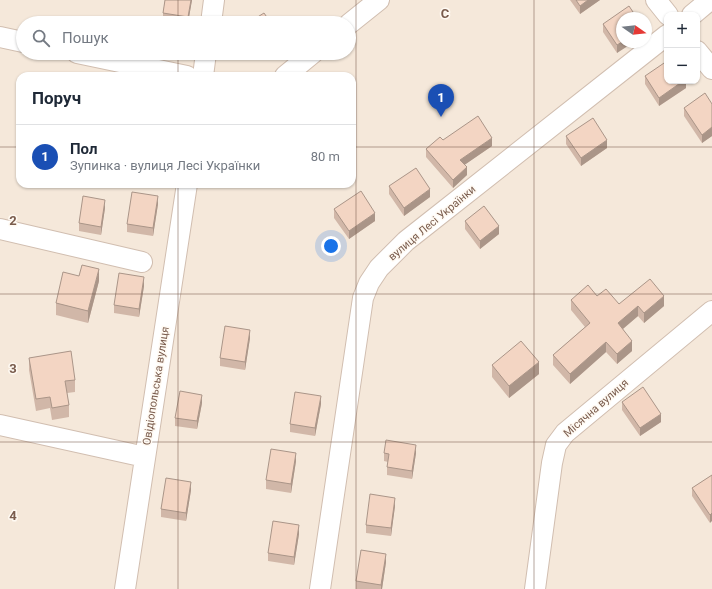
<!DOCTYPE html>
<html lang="uk">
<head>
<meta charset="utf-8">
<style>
  body { margin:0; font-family:Roboto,sans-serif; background:#f6f6f7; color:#1f2937 }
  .controls { position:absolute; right:12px; top:12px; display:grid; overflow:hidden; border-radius:8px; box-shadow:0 1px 3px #0004 }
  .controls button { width:36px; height:36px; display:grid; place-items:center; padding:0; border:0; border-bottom:1px solid #e0e1e3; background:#fff; color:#1f2937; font:20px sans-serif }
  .compass { position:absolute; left:616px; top:12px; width:36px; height:36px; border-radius:50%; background:#fff; box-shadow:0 1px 3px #0004; rotate:104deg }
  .you { position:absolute; left:331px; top:246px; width:14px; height:14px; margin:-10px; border:3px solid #fff; border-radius:50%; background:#1a73e8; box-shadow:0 0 0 6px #1a73e833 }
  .badge { display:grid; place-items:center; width:26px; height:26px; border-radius:50%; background:#e76f51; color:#fff; font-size:13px; font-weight:700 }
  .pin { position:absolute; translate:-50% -33px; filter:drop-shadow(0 1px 2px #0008) }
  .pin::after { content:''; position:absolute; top:21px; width:14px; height:12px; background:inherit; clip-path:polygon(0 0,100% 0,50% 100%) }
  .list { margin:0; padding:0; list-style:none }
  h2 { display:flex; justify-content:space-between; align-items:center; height:52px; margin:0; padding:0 16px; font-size:17px }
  h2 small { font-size:13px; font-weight:400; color:#747a83 }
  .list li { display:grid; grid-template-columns:26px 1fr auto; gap:12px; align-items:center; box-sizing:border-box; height:64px; padding:0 16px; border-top:1px solid #e0e1e3 }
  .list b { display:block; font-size:15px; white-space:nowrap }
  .list p { margin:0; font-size:13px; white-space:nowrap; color:#747a83 }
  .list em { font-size:13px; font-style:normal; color:#747a83 }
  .icon { flex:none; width:22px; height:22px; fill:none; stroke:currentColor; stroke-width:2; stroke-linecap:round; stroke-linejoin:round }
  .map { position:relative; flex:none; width:712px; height:589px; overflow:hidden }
  .search { position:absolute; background:#fff; box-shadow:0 1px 3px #0004; left:16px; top:16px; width:340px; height:44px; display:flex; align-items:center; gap:10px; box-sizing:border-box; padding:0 14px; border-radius:22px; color:#747a83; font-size:15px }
  .panel { position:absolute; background:#fff; box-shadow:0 1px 3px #0004; left:16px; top:72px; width:340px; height:116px; border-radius:12px }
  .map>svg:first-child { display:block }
  .residential { fill:#f5e8da; fill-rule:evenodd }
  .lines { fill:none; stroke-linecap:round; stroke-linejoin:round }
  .minor-casing { stroke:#d1beb0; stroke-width:22 }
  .minor { stroke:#fff; stroke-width:20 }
  .wall { fill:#d1b7a8 }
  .shaded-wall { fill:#aa9588 }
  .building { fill:#f3d5c3; stroke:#aa9588 }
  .grid { fill:none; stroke:#7a5c4d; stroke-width:1; stroke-opacity:0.55 }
  .labels { text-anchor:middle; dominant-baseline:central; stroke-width:3; stroke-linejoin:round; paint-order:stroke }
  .street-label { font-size:11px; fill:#7a5c4d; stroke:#fffaf3 }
  .grid-label { font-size:13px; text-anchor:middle; font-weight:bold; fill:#7a5c4d; stroke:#fffaf3; stroke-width:3; stroke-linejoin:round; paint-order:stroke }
</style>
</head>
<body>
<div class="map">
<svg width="712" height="589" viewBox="0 0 712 589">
  <rect width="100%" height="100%" fill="#fdf6ec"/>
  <!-- residential -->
  <path class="residential" d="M0,0H712V589H0ZM667,15H697V81H667ZM622,18H646V42H622ZM23,23H349V53H23ZM20,76H352V184H20Z"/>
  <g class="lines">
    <!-- minor casing -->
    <g class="minor-casing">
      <path id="minor" d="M656,0L668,15
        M692,15L710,0
        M211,23L214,0
        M349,24L379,0
        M0,37L23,42
        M697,51L712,69
        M77,53L187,76
        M203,76L206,53
        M285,76L313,53
        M0,229L142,262
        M0,425L145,457
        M125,589L187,184
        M320,589L363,298L369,283L379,268L406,241L667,35
        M535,589L552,463L556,445L565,433L712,311"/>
    </g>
    <!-- minor -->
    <use href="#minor" class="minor"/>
  </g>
  <!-- wall -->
  <path class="wall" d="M165,0H192L188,23H175L163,21V13Z
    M570,0H600L580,14Z
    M637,18L617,53L603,32V24Z
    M247,53H262L252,60Z
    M645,76L686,81V88L659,106L645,84Z
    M712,104V136L702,143L684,116V108Z
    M566,136L607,148L581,166L566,144Z
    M443,140L492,146L464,165L467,175L453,188L426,157V149Z
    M389,186L430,197L404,216L389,194Z
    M158,204L153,236L127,232V224Z
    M105,208L101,235L79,231V223Z
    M334,209L375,221L349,239L334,218Z
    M465,221L499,234L480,249L465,229Z
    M99,281L88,323L56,315V303Z
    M144,286L139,317L114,313V305Z
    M597,296L619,304L664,306L644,323L638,316L623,329L632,351L617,364L606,352L570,384L553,365V355L585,327L571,310V300Z
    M250,338L245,370L220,366V358Z
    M29,358L75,380V392L67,393L69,405V417L52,420L50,408L36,411L29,370Z
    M492,365L539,374L509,398L492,377Z
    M622,402L661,422L640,436L622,410Z
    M202,403L197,429L175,426V418Z
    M321,404L315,436L290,432V424Z
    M384,453H416L412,479L387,475V467L388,462L384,461Z
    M296,461L291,493L266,489V480Z
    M712,475L710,523L692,496V488Z
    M191,490L186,521L161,517V509Z
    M395,506L391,536L366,533V525Z
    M299,534L294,565L268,561V553Z
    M386,562L382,589H356V581Z"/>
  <!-- shaded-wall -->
  <path class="shaded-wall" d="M191,0H192L188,23V17Z
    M588,0H600L580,14V6Z
    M622,42H634L617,53V45Z
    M252,53H262L252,60Z
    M683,81H686V88L659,106V98Z
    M712,127V136L702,143V135Z
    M492,138V146L460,168V160Z
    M607,140V148L581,166V158Z
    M467,167V175L453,188V180Z
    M430,189V197L404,216V208Z
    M158,196V204L153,236V228Z
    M105,200V208L101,235V227Z
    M375,213V221L349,239V231Z
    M499,226V234L480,249V241Z
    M99,269V281L88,323V311Z
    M144,277V286L139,317V309Z
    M664,296V306L644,323V313Z
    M638,306V316L618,333V323Z
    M250,330V338L245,370V362Z
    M632,341V351L617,364V354Z
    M606,342V352L570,384V374Z
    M539,362V374L509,398V386Z
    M202,395V403L197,429V421Z
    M321,396V404L315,436V428Z
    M661,414V422L640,436V428Z
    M416,445V453L412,479V471Z
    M296,453V461L291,493V484Z
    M191,482V490L186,521V513Z
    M395,498V506L391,536V528Z
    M712,513V521L710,523V515Z
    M299,525V534L294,565V557Z
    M386,554V562L382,589H381V585Z"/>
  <!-- building -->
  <path class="building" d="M165,0H191L188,17L163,13Z
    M576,0H588L580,6Z
    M629,6L637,18H622V42L617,45L603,24Z
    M264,13L271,23H248Z
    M667,61V81H683L659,98L645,76Z
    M156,73L169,76H156Z
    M705,93L712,104V127L702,135L684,108Z
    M478,116L492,138L460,160L467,167L453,180L426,149L440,137L443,140Z
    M593,118L607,140L581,158L566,136Z
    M416,168L430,189L404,208L389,186Z
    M361,191L375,213L349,231L334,209Z
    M132,192L158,196L153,228L127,224Z
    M83,196L105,200L101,227L79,223Z
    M484,206L499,226L480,241L465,221Z
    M82,265L99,269L88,311L56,303L63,272L79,276Z
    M119,273L144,277L139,309L114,305Z
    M650,279L664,296L644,313L638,306L618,323L632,341L617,354L606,342L570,374L553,355L590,323L571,300L588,285L597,296L606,289L619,304Z
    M225,326L250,330L245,362L220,358Z
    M521,341L539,362L509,386L492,365Z
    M71,351L75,380L65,381L69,405L52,408L50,397L36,399L29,358Z
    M643,387L661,414L640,428L622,402Z
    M180,391L202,395L197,421L175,418Z
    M295,392L321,396L315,428L290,424Z
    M386,440L416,445L412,471L387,467L389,454L384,453Z
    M271,449L296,453L291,484L266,480Z
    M712,475V513L710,515L692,488Z
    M166,478L191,482L186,513L161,509Z
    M370,494L395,498L391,528L366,525Z
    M273,521L299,525L294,557L268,553Z
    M361,550L386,554L381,585L356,581Z"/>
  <!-- grid -->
  <path class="grid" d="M178,0V23M356,0V589M534,0V589M178,53V76M0,147H20M352,147H712M178,184V589M0,294H712M0,442H712"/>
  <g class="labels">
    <!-- street labels -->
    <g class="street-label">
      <text transform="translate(432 223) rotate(-40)">вулиця Лесі Українки</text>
      <text transform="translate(156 386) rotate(-81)">Овідіопольська вулиця</text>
      <text transform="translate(596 408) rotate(-41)">Місячна вулиця</text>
    </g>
  </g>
  <g class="grid-label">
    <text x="445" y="18">C</text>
    <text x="13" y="225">2</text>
    <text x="13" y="373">3</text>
    <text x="13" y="520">4</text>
  </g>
</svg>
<div class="controls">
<button>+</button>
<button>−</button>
</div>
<svg class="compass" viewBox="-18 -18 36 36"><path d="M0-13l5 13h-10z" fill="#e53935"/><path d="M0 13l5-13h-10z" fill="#747a83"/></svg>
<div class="you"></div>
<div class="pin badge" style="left:441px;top:117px;background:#1a4fb4">1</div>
<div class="search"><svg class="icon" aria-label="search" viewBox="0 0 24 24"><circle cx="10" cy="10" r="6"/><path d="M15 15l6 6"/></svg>Пошук</div>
<section class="panel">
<h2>Поруч<small></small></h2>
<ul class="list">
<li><span class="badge" style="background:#1a4fb4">1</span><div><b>Пол</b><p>Зупинка · вулиця Лесі Українки</p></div><em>80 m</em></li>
</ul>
</section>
</div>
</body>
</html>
